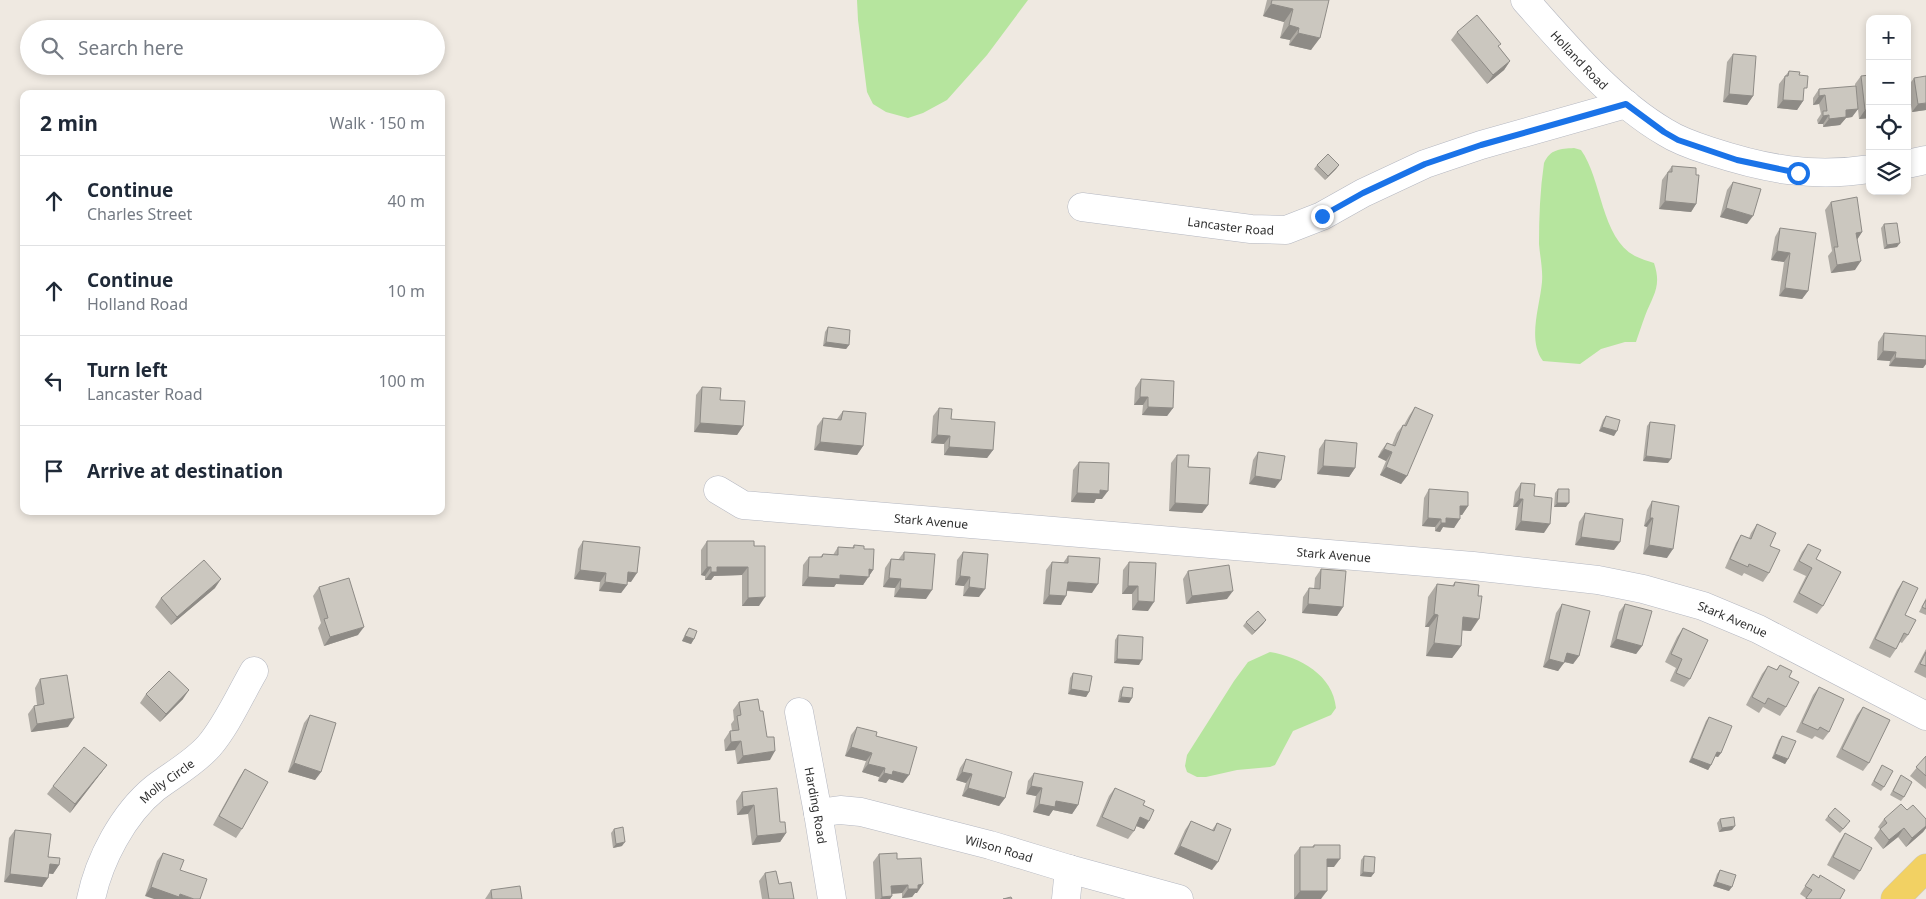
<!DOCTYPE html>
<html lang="en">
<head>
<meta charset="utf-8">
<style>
  body { margin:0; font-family:"Noto Sans",sans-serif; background:#f2f2f3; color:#1f2937 }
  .controls { position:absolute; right:15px; top:15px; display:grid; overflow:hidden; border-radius:10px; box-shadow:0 2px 8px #0003 }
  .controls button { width:45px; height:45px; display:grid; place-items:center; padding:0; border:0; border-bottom:1px solid #e0e1e3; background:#fff; color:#1f2937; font:25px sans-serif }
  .stop { position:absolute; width:15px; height:15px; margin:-11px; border:4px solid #1a73e8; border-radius:50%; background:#fff }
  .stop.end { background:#1a73e8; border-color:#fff; box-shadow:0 1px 5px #0008 }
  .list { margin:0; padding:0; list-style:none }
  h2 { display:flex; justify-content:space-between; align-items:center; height:65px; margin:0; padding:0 20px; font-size:21px }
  h2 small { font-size:16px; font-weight:400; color:#747a83 }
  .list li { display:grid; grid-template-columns:32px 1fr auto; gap:15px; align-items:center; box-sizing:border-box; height:90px; padding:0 20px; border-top:1px solid #e0e1e3 }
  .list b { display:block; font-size:19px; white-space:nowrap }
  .list p { margin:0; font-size:16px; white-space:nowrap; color:#747a83 }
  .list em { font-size:16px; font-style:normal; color:#747a83 }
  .icon { flex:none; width:28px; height:28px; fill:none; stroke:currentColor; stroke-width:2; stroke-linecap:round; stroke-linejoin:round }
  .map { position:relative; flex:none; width:1926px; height:899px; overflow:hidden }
  .search { position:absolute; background:#fff; box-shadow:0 2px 8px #0003; left:20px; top:20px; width:425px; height:55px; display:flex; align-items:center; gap:12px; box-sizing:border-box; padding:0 18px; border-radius:28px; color:#747a83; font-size:19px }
  .panel { position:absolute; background:#fff; box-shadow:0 2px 8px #0003; left:20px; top:90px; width:425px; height:425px; border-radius:10px }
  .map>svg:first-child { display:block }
  .green { fill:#b6e59e }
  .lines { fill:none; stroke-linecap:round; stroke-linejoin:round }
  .minor-casing { stroke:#b4b7c1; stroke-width:29 }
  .major-casing { stroke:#c9c9c9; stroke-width:29 }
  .minor { stroke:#fff; stroke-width:28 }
  .major { stroke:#f2d163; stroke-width:28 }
  .wall { fill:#afaba4 }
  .shaded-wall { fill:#8e8b86 }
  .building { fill:#cbc7bf; stroke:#8e8b86 }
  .route { stroke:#1a73e8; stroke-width:6 }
  .labels { text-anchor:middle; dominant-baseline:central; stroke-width:5; stroke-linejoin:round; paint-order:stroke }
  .street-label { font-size:12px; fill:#2e2e2e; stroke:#fff }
</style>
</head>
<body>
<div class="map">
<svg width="1926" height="899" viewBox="0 0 1926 899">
  <rect width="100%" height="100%" fill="#efe9e1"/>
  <!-- green -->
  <path class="green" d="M857,0H1028L987,55L947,100L923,113L908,118L886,112L873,104L867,92L858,20Z
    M1574,148L1581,150C1602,179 1601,238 1635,256C1641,259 1648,261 1654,263C1662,287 1653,295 1645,316C1642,324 1639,333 1636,342H1625L1601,349L1580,364L1543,361C1527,340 1540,306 1542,282C1543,270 1540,256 1539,244C1539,217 1540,190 1544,163C1550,149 1560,149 1574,148Z
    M1270,652C1300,657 1333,675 1336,708L1331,715L1293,731L1275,765L1270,767L1237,770L1206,777H1197L1187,772L1185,766L1187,755L1234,681L1248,662Z"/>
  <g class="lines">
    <!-- minor casing -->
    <g class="minor-casing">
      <g id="minor">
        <path id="s1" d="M1525,0C1565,45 1612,101 1665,132C1679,141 1694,146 1710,151C1765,169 1812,178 1870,169"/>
        <path d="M1907,164L1926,160"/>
        <path id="s2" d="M1082,207L1251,229L1286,230L1322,216L1363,193L1425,164L1481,145L1626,104"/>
        <path id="s3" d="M718,490L743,505L1473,566L1598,580L1643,589L1703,606L1758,629L1926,716"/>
        <path id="s4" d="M799,712L818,813L832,899"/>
        <path id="s5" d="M818,813L840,810L861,812L990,845L1069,869L1179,899"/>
        <path id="s6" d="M91,899C99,860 123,814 155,788C172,775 194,763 209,746C227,725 240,695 254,671"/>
        <path d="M1066,899L1069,869"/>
      </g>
    </g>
    <!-- major casing -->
    <g class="major-casing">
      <path id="major" d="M1895,899L1926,868"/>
    </g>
    <!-- minor -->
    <use href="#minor" class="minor"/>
    <!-- major -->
    <use href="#major" class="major"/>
  </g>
  <!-- wall -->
  <path class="wall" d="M1267,0H1329L1311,50L1289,45L1290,40L1280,38L1284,22L1263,16Z
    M1457,32L1499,47L1510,61L1504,70L1487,84L1451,40Z
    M1733,54L1753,96L1747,105L1723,102L1727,62Z
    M1789,71L1799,75L1803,101L1797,110L1777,108L1779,84Z
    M1861,76L1870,118L1859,119L1858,109L1852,117L1846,118L1840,125L1823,127V124H1818L1817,120L1821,114L1819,104L1813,105V98L1819,89L1858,106L1855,84Z
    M1914,78L1926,110L1912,112L1908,86Z
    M1317,165H1339L1336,169L1325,180L1314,169Z
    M1672,166L1696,204L1691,212L1659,209L1662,180Z
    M1733,182L1747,224L1720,217L1727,190Z
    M1831,202L1862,232L1857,240L1855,270L1831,273L1828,256L1832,251L1825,210Z
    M1884,224L1897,247L1884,249L1881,228Z
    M1780,228L1808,291L1802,299L1779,296L1784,262L1771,260L1775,237Z
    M828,327L849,345L846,349L823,346L825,332Z
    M1884,333L1926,336V364L1923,368L1889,366L1890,361L1877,360L1878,342Z
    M1141,379L1173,408L1167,416L1142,415L1143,405H1134L1135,388Z
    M702,387L720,400L743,426L737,435L694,432L696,395Z
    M1415,407L1407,476L1401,484L1380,475L1386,461L1378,457L1381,451L1387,443L1392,445L1397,433L1403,425H1404L1409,416Z
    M939,408L951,419L993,450L987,458L944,455V444L931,443L933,416Z
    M843,411L863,446L857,455L814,450L817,426L823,418L837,419Z
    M1606,416L1614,436L1599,431L1603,420Z
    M1650,422L1668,463L1643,461L1647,426Z
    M1325,440L1355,468L1349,477L1317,474L1319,449Z
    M1258,452L1275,488L1249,484L1253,460Z
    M1177,455L1208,505L1202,513L1169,511L1171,463Z
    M1079,462L1102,499H1096L1094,503L1071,502L1073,470Z
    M1521,483L1534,496L1544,533L1515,530L1518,507H1513L1515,492Z
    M1429,489L1468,506L1462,515H1460L1454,528L1443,527L1440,532L1435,531V527L1422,526L1424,498Z
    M1558,489L1566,507H1554L1555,493Z
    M1652,501L1667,558L1643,554L1647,527L1644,526L1647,510Z
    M1585,513L1614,550L1575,545L1579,522Z
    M1757,524L1770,546L1769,573L1763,582L1744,573L1742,576L1725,568L1736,543L1741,535L1749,538L1751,533Z
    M583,541L631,582L627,581V585L621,593L599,591L600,582L574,579L578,549Z
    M707,541H754L759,606H742V575L714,576L711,580H705V576L701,575V550Z
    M1808,544L1823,606L1817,614L1793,602L1806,576L1793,570L1802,552Z
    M854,545L864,549L873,570L863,585L836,584L834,587L802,586L803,565L809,557H820L823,554L833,555L838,547L852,548Z
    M904,552L926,599L894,597L895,588L883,587L885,568L891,559L898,560Z
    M963,552L979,597L963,596L964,586L955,585L957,560Z
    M1068,556L1092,593L1067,591L1061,605L1043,604L1046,570L1052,562L1063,563Z
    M1129,562L1148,611L1132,610V594H1122L1123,570Z
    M1321,569L1343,607L1337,616L1302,613L1303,597L1309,588L1314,589L1315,578Z
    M1188,571L1227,599L1186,604L1183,579Z
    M1903,581L1905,615L1908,635L1902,643L1900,642L1896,649L1890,658L1869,648L1897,590Z
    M1455,582L1471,631L1462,630L1461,646L1452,658L1426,656L1429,627H1425L1428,597L1437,584L1452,586Z
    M319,587L358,635L324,646L318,628L321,623L313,596Z
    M215,588L171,625L155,607L161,598Z
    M1926,598V615L1919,612Z
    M1562,604L1579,656L1573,664L1564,662L1558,671L1543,667L1556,613Z
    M1625,604L1642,646L1636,654L1610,647L1619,612Z
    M1266,620L1263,624L1252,635L1243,626L1246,622Z
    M689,628L694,639L691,644L682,641L686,632Z
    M1683,628L1690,679L1684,687L1670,681L1676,668L1665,662L1677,637Z
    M1118,635L1139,665L1114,663L1115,640Z
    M1926,649V678L1914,672Z
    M1780,665L1789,677L1786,707L1780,716L1763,707L1759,713L1746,705L1762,674L1768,666L1776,670Z
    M1073,673L1089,692L1086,697L1068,694L1070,678Z
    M40,679L68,727L31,732L28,714L34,706L37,705L35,688Z
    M1123,687L1132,698L1129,703L1118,702L1120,691Z
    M1819,687L1829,732L1823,740L1815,736L1812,739L1796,732L1813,695Z
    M146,694L183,699L160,722L140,703Z
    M739,702L760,711L770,760L737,764L735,750L725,751L724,740L730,731H732L731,724L734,720L733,710Z
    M1863,707L1869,763L1863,771L1836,757L1857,715Z
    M310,715L321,772L315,780L288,772L304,723Z
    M1709,717L1721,753L1718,757L1715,756L1711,765L1708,770L1689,762L1706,721Z
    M857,727L876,736L903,783L889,779L886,783L878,781L879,777L862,772L866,761L845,756L851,735Z
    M1782,736L1788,759L1785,764L1772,758L1779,740Z
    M1926,756V789L1910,776Z
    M966,759L1005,798L999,806L962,796L966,783L956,780L960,768Z
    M107,765L70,813L47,794L53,786Z
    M1882,765L1884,787L1881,791L1871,785Z
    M245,769L242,829L236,838L213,825L239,778Z
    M1034,773L1078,805L1072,814L1053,810L1049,816L1033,812L1036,796L1026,794L1028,781Z
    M1901,775L1904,797L1901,801L1890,795Z
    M1115,788L1143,805L1144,829L1136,826L1134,831L1128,839L1096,826L1109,796Z
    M742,792L780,822L786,833L780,842L752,845L748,814L737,815L736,801Z
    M1907,810L1926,819V828L1923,832L1906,847L1898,837L1883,849L1874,838L1880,829L1878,827L1884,819Z
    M1828,816L1847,825L1840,833L1825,820Z
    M1720,819L1732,830L1719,832L1717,823Z
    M1191,821L1212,830L1217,823L1212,870L1174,854L1185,830Z
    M614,829L622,846L613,848L611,833Z
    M15,830L59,865L53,874L48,873L42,887L4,882L9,838Z
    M1845,833L1860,871L1854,880L1827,865L1839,842Z
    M1314,845L1334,867H1327L1321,899H1294V855L1300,847H1312Z
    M163,853L180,870L145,896L157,861Z
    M879,854L897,859L917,893H915L912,897L902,898V893L892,894L890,899H875L873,862Z
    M1364,856L1374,873L1371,877L1360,876L1361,860Z
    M1720,870L1729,891L1713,886L1717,874Z
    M765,873L794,899H762L759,881Z
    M1813,874L1819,878L1840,899H1805L1806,898L1800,894Z
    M491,890L522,899H485Z"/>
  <!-- shaded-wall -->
  <path class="shaded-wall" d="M1271,4L1293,9L1284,22L1263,16Z
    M1289,25L1299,28L1290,40L1280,38Z
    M1298,33L1320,38L1311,50L1289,45Z
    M1510,61L1504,70L1487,84L1493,75Z
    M1729,94L1753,96L1747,105L1723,102Z
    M1825,95L1819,104L1813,105L1819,96Z
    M1783,100L1803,101L1797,110L1777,108Z
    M1926,103V110L1912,112L1918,104Z
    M1858,109L1852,117L1846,118L1840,125L1823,127L1829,119L1846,110Z
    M1865,110H1870V118L1859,119Z
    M1829,115L1823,124H1818L1823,116Z
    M1339,165L1336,169L1325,180L1328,176Z
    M1665,201L1696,204L1691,212L1659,209Z
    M1726,208L1753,216L1747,224L1720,217Z
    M1862,232L1856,241V233Z
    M1900,243L1897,247L1884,249L1887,245Z
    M1777,251L1790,253L1784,262L1771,260Z
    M1861,261L1855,270L1831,273L1837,265Z
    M1785,288L1808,291L1802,299L1779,296Z
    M826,342L849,345L846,349L823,346Z
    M1883,351L1896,352L1890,361L1877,360Z
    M1895,358L1926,360V364L1923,368L1889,366Z
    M1140,397H1148L1143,405H1134Z
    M1148,407L1173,408L1167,416L1142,415Z
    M700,423L743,426L737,435L694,432Z
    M1602,427L1617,431L1614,436L1599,431Z
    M937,435L950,436L944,444L931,443Z
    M820,442L863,446L857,455L814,450Z
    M949,447L993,450L987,458L944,455Z
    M1384,449L1392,452L1386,461L1378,457Z
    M1646,456L1671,459L1668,463L1643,461Z
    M1323,466L1355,468L1349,477L1317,474Z
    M1386,467L1407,476L1401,484L1380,475Z
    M1255,476L1281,480L1275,488L1249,484Z
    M1100,490L1108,491L1102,499H1096L1094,503L1071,502L1077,493Z
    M1519,499H1523L1518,507H1513Z
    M1175,503L1208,505L1202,513L1169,511Z
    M1557,503H1569L1566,507H1554Z
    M1460,506H1468L1462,515L1455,514Z
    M1428,518L1441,519L1435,527L1422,526Z
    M1446,518L1460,519L1454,528L1443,527L1440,532L1435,531L1441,523Z
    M1650,518H1653L1647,527L1644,526Z
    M1521,521L1550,524L1544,533L1515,530Z
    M1581,537L1620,542L1614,550L1575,545Z
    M1649,545L1673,549L1667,558L1643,554Z
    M707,567H711L705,576L701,575Z
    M717,567H748L742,575L714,576L711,580H705L711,572Z
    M869,569L873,570L863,585L836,584L834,587L802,586L808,577L840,575Z
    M580,570L606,573L600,582L574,579Z
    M628,572L637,573L631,582L622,581Z
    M960,576L970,577L964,586L955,585Z
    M889,578L901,579L895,588L883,587Z
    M221,579L215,588L171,625L177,617Z
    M605,582L627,585L621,593L599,591Z
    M1068,582L1098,584L1092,593L1062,590Z
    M1128,586H1138L1132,594H1122Z
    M969,587L985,589L979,597L963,596Z
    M900,588L932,590L926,599L894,597Z
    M1233,591L1227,599L1186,604L1192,596Z
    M1049,595L1066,596L1061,605L1043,604Z
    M765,597L759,606H742L748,598Z
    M1138,601L1154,602L1148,611L1132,610Z
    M1308,604L1343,607L1337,616L1302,613Z
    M1434,614L1438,615L1429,627H1425Z
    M1463,617L1479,619L1471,631L1455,630Z
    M1266,620L1263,624L1252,635L1255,631Z
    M364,627L358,635L324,646L330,637Z
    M685,636L694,639L691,644L682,641Z
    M1616,639L1642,646L1636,654L1610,647Z
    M1434,643L1461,646L1452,658L1426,656Z
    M1567,653L1579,656L1573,664L1561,661Z
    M1117,659L1142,660L1139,665L1114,663Z
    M1549,659L1564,663L1558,671L1543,667Z
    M1071,689L1089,692L1086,697L1068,694Z
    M189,690L183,699L160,722L166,714Z
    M1121,697L1132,698L1129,703L1118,702Z
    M74,718L68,727L31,732L37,724Z
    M741,741L735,750L725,751L731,742Z
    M851,747L872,753L866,761L845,756Z
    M775,751L770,760L737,764L743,756Z
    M1717,752L1721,753L1718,757L1714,756Z
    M1775,754L1788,759L1785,764L1772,758Z
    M1692,758L1711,765L1708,770L1689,762Z
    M294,763L321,772L315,780L288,772Z
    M868,764L885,768L879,777L862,772Z
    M107,765L101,773L70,813L75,804Z
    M893,771L909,775L903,783L889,779L886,783L878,781L884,773Z
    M962,772L972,774L966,783L956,780Z
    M1031,786L1042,788L1036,796L1026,794Z
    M968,788L1005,798L999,806L962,796Z
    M1056,801L1078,805L1072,814L1053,810L1049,816L1033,812L1039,804Z
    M754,805L748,814L737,815L743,807Z
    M1140,817L1149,821L1144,829L1134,825Z
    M1735,826L1732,830L1719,832L1722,828Z
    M1926,826V828L1923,832L1906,847L1912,838Z
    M1904,828L1898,837L1883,849L1889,840Z
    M786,833L780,842L752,845L757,836Z
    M625,842L622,846L613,848L616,844Z
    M1180,846L1218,862L1212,870L1174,854Z
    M1327,859H1340L1334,867H1322Z
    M50,864L59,865L53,874L44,873Z
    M1363,872L1374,873L1371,877L1360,876Z
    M10,874L48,878L42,887L4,882Z
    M1716,882L1732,887L1729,891L1713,886Z
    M923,884L917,893H915L912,897L902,898L908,889L918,885Z
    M908,885L902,893L885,894L891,886Z
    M151,887L180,894L194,899H154L145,896Z
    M1300,891H1327L1321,899H1294Z
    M892,896L890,899H880L882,897Z"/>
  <!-- building -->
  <path class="building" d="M1272,0H1329L1320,38L1298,33L1299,28L1289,25L1293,9L1271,4Z
    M1477,15L1501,44L1498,46L1510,61L1493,75L1457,32Z
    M1733,54L1756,56L1753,96L1729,94Z
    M1789,71L1800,72L1799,75L1808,76L1807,88H1804L1803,101L1783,100L1785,76H1788Z
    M1870,75V110H1865L1861,76Z
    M1926,76V103L1918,104L1914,78Z
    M1856,86L1858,109L1846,110V117L1829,119V115L1823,116V111H1827L1825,95L1819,96V89Z
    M1328,154L1339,165L1328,176L1317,165Z
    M1672,166L1696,168V175H1699L1696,204L1665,201L1668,172H1672Z
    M1733,182L1761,189L1753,216L1726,208Z
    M1857,197L1862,232L1856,233L1861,261L1837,265L1834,247H1838L1831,202Z
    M1897,223L1900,243L1887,245L1884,224Z
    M1780,228L1816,233L1808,291L1785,288L1790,253L1777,251Z
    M828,327L850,330L849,345L826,342Z
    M1884,333L1926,336V360L1895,358L1896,352L1883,351Z
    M1141,379L1174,381L1173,408L1148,407V397H1140Z
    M702,387L721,388L720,400L745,401L743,426L700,423Z
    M1415,407L1433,415L1407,476L1386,467L1392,452L1384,449L1387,443L1395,446L1403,425L1406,426Z
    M939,408L952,409L951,419L995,422L993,450L949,447L950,436L937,435Z
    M843,411L866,413L863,446L820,442L823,418L841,420Z
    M1606,416L1620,420L1617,431L1602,427Z
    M1650,422L1675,425L1671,459L1646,456Z
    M1325,440L1357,443L1355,468L1323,466Z
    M1258,452L1285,456L1281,480L1255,476Z
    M1177,455H1189L1188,467L1210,468L1208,505L1175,503Z
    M1079,462L1109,463L1108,491L1100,490V494L1077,493Z
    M1521,483L1535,484L1534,496L1552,498L1550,524L1521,521L1523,499H1519Z
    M1429,489L1468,492V506H1460V519L1446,518V523H1441V519L1428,518Z
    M1558,489H1569V503H1557Z
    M1652,501L1679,506L1673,549L1649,545L1653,518H1650Z
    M1585,513L1623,519L1620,542L1581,537Z
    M1757,524L1776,533L1770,546L1780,550L1769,573L1749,564L1748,567L1730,559L1741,535L1751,539Z
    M583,541L640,547L637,573L628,572L627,585L605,582L606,573L580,570Z
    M707,541H754V546H765V597L748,598V567H717V572H711V567H707Z
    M1808,544L1821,550L1816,559L1841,572L1823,606L1799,593L1812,568L1799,561Z
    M854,545L864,546V549H874L873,570L869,569V577L840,575V579L808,577L809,557H822L823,554L838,555V547L854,548Z
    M904,552L935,554L932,590L900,588L901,579L889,578L891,559L904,560Z
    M963,552L988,554L985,589L969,587L970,577L960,576Z
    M1068,556L1100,558L1098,584L1068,582L1066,596L1049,595L1052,562L1068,563Z
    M204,560L221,579L177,617L161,598Z
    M1129,562L1156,563L1154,602L1138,601V586H1128Z
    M1229,565L1233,591L1192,596L1188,571Z
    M1321,569L1346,571L1343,607L1308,604L1309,588L1320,589Z
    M349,578L364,627L330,637L324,619L328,618L319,587Z
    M1903,581L1918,588L1905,615L1916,620L1908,635L1904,633L1896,649L1875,639Z
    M1455,582L1479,585L1478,596H1482L1479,619L1463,617L1461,646L1434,643L1438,615L1434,614L1437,584L1454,586Z
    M1926,600V609L1922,607Z
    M1562,604L1590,611L1579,656L1567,653L1564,663L1549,659Z
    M1625,604L1652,611L1642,646L1616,639Z
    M1258,611L1266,620L1255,631L1246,622Z
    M689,628L697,631L694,639L685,636Z
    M1683,628L1708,640L1690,679L1676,673L1682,659L1671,654Z
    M1118,635L1143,637L1142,660L1117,659Z
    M1926,652V666L1920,664Z
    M1780,665L1792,671L1789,677L1799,682L1786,707L1768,698L1765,704L1752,697L1768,666L1777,670Z
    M169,671L189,690L166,714L146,694Z
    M1073,673L1092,676L1089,692L1071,689Z
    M67,675L74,718L37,724L34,706L44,704L40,679Z
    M1123,687L1133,688L1132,698L1121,697Z
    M1819,687L1844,699L1829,732L1820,727L1818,730L1802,723Z
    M758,699L760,711H763L767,737H774L775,751L743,756L741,741L731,742L730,731L739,730L737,716L741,715L739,702Z
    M1863,707L1890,720L1869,763L1842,749Z
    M310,715L336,723L321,772L294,763Z
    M1709,717L1732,726L1721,753L1717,752L1711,765L1692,758Z
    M857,727L877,732L876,736L917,747L909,775L893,771L892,775L884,773L885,768L868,764L872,753L851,747Z
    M1782,736L1796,741L1788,759L1775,754Z
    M84,747L107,765L75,804L53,786Z
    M1926,756V776L1916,767Z
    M966,759L1012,772L1005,798L968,788L972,774L962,772Z
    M1882,765L1893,771L1884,787L1874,781Z
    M245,769L268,782L242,829L219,816Z
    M1034,773L1083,782L1078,805L1056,801L1055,807L1039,804L1042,788L1031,786Z
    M1901,775L1912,782L1904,797L1893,791Z
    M777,788L780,822H785L786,833L757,836L754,805L743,807L742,792Z
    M1115,788L1145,801L1143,805L1154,810L1149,821L1140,817L1134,831L1102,817Z
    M1901,804L1907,810L1913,805L1926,819V826L1912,838L1904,828L1889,840L1880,829L1887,823L1884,819Z
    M1835,808L1850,821L1843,829L1828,816Z
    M1734,817L1735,826L1722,828L1720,819Z
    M1191,821L1214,831L1217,823L1231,829L1218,862L1180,846Z
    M623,827L625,842L616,844L614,829Z
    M15,830L51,834L48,857L60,858L59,865L50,864L48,878L10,874Z
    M1845,833L1872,848L1860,871L1833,857Z
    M1314,845H1340V859H1327V891H1300V847H1314Z
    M163,853L184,860L180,870L207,879L200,899H194L180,894L179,897L151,887Z
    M897,853V859L921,858L923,884L918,885V889H908V885L891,886L892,896L882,897L879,854Z
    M1364,856L1375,857L1374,873L1363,872Z
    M1720,870L1736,875L1732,887L1716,882Z
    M776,871L779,884L791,882L794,899H769L765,873Z
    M1813,874L1819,878L1820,875L1845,890L1840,899H1808L1806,898L1812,890L1805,886Z
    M520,886L522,899H492L491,890Z
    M1011,897L1012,899H1003Z"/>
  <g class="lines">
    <!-- route -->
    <path class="route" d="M1322,216L1363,193L1425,164L1481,145L1626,104L1664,132L1678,140L1737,160L1798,173"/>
  </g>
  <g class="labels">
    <!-- street labels -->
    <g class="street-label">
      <text stroke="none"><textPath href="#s1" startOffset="81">Holland Road</textPath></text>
      <text stroke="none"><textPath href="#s2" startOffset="150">Lancaster Road</textPath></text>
      <text stroke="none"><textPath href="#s3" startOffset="218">Stark Avenue</textPath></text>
      <text stroke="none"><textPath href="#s3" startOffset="622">Stark Avenue</textPath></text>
      <text stroke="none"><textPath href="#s3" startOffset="1028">Stark Avenue</textPath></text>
      <text stroke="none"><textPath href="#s6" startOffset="144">Molly Circle</textPath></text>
      <text stroke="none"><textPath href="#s4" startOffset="95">Harding Road</textPath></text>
      <text stroke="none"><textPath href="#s5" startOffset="186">Wilson Road</textPath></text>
    </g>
  </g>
</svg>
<div class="controls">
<button>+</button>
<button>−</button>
<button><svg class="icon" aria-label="locate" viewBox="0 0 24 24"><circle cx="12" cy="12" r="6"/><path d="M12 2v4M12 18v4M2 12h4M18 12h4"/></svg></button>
<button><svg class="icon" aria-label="layers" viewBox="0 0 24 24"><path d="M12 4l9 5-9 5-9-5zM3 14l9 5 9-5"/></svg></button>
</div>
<div class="stop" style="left:1798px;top:173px"></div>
<div class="stop end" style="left:1322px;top:216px"></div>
<div class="search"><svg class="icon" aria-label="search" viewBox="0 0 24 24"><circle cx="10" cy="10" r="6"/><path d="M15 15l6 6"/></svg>Search here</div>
<section class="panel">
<h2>2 min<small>Walk · 150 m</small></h2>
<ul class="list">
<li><svg class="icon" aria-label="ahead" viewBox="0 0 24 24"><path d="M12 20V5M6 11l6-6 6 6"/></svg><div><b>Continue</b><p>Charles Street</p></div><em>40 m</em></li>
<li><svg class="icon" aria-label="ahead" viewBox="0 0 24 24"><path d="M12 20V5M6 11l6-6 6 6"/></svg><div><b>Continue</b><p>Holland Road</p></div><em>10 m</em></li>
<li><svg class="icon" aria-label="left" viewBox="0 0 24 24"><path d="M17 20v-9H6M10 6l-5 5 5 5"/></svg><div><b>Turn left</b><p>Lancaster Road</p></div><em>100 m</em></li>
<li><svg class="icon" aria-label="arrive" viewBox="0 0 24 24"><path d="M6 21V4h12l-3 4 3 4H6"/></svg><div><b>Arrive at destination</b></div></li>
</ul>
</section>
</div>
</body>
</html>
